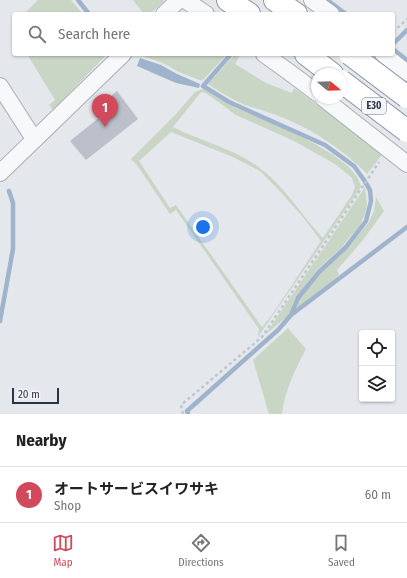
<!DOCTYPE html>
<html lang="en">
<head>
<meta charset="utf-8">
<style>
  body { margin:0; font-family:"Fira Sans Condensed","Noto Sans JP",sans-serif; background:#f6f6f6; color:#222 }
  .controls { position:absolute; right:12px; bottom:12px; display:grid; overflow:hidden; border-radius:4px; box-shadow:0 1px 3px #0004 }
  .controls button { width:36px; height:36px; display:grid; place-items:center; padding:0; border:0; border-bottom:1px solid #e0e0e0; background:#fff; color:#222; font:20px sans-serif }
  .compass { position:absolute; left:311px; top:68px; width:36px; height:36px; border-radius:50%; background:#fff; box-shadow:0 1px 3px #0004; rotate:109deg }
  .scale { position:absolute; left:12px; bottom:10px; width:47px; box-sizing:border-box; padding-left:4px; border:2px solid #2b3445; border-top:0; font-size:11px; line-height:14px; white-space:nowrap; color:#2b3445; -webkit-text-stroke:3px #f4f6f9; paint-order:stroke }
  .you { position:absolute; left:203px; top:227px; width:14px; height:14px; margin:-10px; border:3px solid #fff; border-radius:50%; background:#1a73e8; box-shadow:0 0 0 6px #1a73e833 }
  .badge { display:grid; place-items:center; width:26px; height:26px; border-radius:50%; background:#d1495b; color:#fff; font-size:13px; font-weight:700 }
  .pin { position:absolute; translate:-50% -33px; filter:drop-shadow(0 1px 2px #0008) }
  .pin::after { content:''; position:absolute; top:21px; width:14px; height:12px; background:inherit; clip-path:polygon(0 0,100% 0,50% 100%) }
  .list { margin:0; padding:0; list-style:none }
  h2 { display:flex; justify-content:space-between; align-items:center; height:52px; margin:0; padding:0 16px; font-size:17px }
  h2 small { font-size:13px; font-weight:400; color:#767676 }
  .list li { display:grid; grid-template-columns:26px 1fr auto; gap:12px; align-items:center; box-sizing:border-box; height:56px; padding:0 16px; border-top:1px solid #e0e0e0 }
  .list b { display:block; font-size:15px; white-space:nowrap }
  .list p { margin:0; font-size:13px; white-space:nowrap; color:#767676 }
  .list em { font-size:13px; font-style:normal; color:#767676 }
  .icon { flex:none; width:22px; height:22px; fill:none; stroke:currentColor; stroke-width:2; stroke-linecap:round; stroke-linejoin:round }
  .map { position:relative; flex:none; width:407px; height:414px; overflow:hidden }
  .search { position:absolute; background:#fff; box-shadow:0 1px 3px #0004; left:12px; right:12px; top:12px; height:44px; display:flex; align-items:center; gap:10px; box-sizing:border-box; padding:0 14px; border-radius:4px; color:#767676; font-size:15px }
  .sheet { height:108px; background:#fff }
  nav { display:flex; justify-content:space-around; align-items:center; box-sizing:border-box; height:56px; border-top:1px solid #e0e0e0; background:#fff; font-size:11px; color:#767676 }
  nav a { display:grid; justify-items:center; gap:2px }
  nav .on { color:#d1495b }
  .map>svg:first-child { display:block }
  .green { fill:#c9d6c5; fill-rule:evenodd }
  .water { fill:#9fb4cc }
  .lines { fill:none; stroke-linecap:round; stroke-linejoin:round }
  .stream { stroke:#9fb4cc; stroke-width:4.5 }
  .building { fill:#bbc0ca }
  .street-casing { stroke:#a9aeb7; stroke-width:18 }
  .highway-casing { stroke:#8b94a3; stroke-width:24 }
  .path { stroke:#c2c5cb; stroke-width:2.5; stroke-dasharray:3 3; stroke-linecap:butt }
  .street { stroke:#f7f8fa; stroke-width:16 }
  .highway { stroke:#fff; stroke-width:22 }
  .highway-bridge-casing { stroke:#8b94a3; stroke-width:24; stroke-linecap:butt }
  .highway-bridge { stroke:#fff; stroke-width:22 }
  .labels { text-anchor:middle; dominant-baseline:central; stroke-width:3.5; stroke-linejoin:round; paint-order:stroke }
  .shield { fill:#f4f6f9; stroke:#676e7b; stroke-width:1 }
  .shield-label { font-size:10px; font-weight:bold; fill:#2b3445 }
</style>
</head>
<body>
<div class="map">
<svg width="407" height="414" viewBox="0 0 407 414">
  <rect width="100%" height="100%" fill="#e4e7ec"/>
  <!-- green -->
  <path class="green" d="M38,0H71L83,14H24Z
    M133,0H163L164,1L150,14H144Z
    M27,54H107L53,110L49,105L55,100Z
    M137,54H227L202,81L179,72L163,63Z
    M235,54H241L235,64L266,83L292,93L294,88L380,150L381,156L367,174C344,150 315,131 284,118C270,112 256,109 243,104C230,98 220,92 208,84Z
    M203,89C212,94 222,101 232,106C260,119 357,154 361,187L258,337L259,329L176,210L170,214L137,165L131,159L176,114L195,92ZM201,92L206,93L236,115L294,141L335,164L352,178L355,187L352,195L323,238C301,215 284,185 257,166C232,148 200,141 173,127ZM171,132L233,157L260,171L276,187L302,216L321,241L272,315L262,327L176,205L170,208L139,161Z
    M365,187L367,205L365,214L360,225L341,248L317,270L296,298L289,315L265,335Z
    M376,197L384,211L363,240L337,270L339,275L296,311L299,299L319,274L346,249L369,222L374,211Z
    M288,328L306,349C295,370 285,390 282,414H269L253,360Z"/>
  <!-- water -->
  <path class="water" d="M140,58L161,65L177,74L200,84L199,88L176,83L137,66Z"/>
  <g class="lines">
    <!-- stream -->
    <path class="stream" d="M78,0L89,14
      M327,0L346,14
      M393,44L407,30
      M393,49L407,60
      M291,315L407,227
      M0,321L13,249V203L9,191
      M188,414L187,411L278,330L291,315L298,298L319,272L346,247L366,221L371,201L370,190L364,180L354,166L325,145L229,102L203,86L231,54"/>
  </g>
  <!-- building -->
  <path class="building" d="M117,91L138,119L86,160L70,141L110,109L105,101Z"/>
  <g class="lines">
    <!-- street casing -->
    <g class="street-casing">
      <path id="street" d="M185,0L206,14
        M312,0L331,14
        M164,14L179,0
        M264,54L289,72L317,93
        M383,54L407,73
        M0,86L34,139
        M323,98L407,164
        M0,173L123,54"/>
    </g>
    <!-- highway casing -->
    <g class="highway-casing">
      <path id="highway" d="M228,0L249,14
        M275,0L296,14
        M306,54L332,74"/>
    </g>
    <!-- path -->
    <path class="path" d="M393,32L407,19
      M183,414L181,405L262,337L379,162"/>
    <!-- street -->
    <use href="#street" class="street"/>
    <!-- highway -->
    <use href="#highway" class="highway"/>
    <!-- highway-bridge casing -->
    <g class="highway-bridge-casing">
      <path id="highway-bridge" d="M350,54L407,97
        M341,81L407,131"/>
    </g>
    <!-- highway-bridge -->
    <use href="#highway-bridge" class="highway-bridge"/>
  </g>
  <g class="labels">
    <!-- shield labels -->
    <rect class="shield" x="362" y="98" width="24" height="16" rx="3"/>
    <g class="shield-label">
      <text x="374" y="106">E30</text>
    </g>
  </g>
</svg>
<div class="controls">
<button><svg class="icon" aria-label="locate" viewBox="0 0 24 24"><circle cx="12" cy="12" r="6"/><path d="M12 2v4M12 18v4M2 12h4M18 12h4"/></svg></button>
<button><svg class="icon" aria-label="layers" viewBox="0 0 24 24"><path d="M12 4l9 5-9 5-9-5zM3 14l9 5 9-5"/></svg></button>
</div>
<svg class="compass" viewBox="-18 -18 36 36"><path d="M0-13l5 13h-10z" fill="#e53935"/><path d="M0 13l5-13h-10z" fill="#767676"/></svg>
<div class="scale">20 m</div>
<div class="you"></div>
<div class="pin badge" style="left:105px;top:127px">1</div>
<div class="search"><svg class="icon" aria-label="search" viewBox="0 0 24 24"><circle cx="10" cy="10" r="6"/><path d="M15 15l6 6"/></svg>Search here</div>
</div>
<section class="sheet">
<h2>Nearby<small></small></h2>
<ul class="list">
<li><span class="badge">1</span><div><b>オートサービスイワサキ</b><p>Shop</p></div><em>60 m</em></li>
</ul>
</section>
<nav>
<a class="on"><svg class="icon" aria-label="map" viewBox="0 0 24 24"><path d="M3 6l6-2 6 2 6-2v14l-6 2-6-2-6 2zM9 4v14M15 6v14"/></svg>Map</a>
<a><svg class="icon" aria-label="directions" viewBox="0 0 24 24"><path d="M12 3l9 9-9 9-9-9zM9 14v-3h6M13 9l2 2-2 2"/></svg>Directions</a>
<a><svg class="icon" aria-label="saved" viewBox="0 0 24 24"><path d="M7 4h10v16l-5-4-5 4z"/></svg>Saved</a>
</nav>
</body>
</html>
